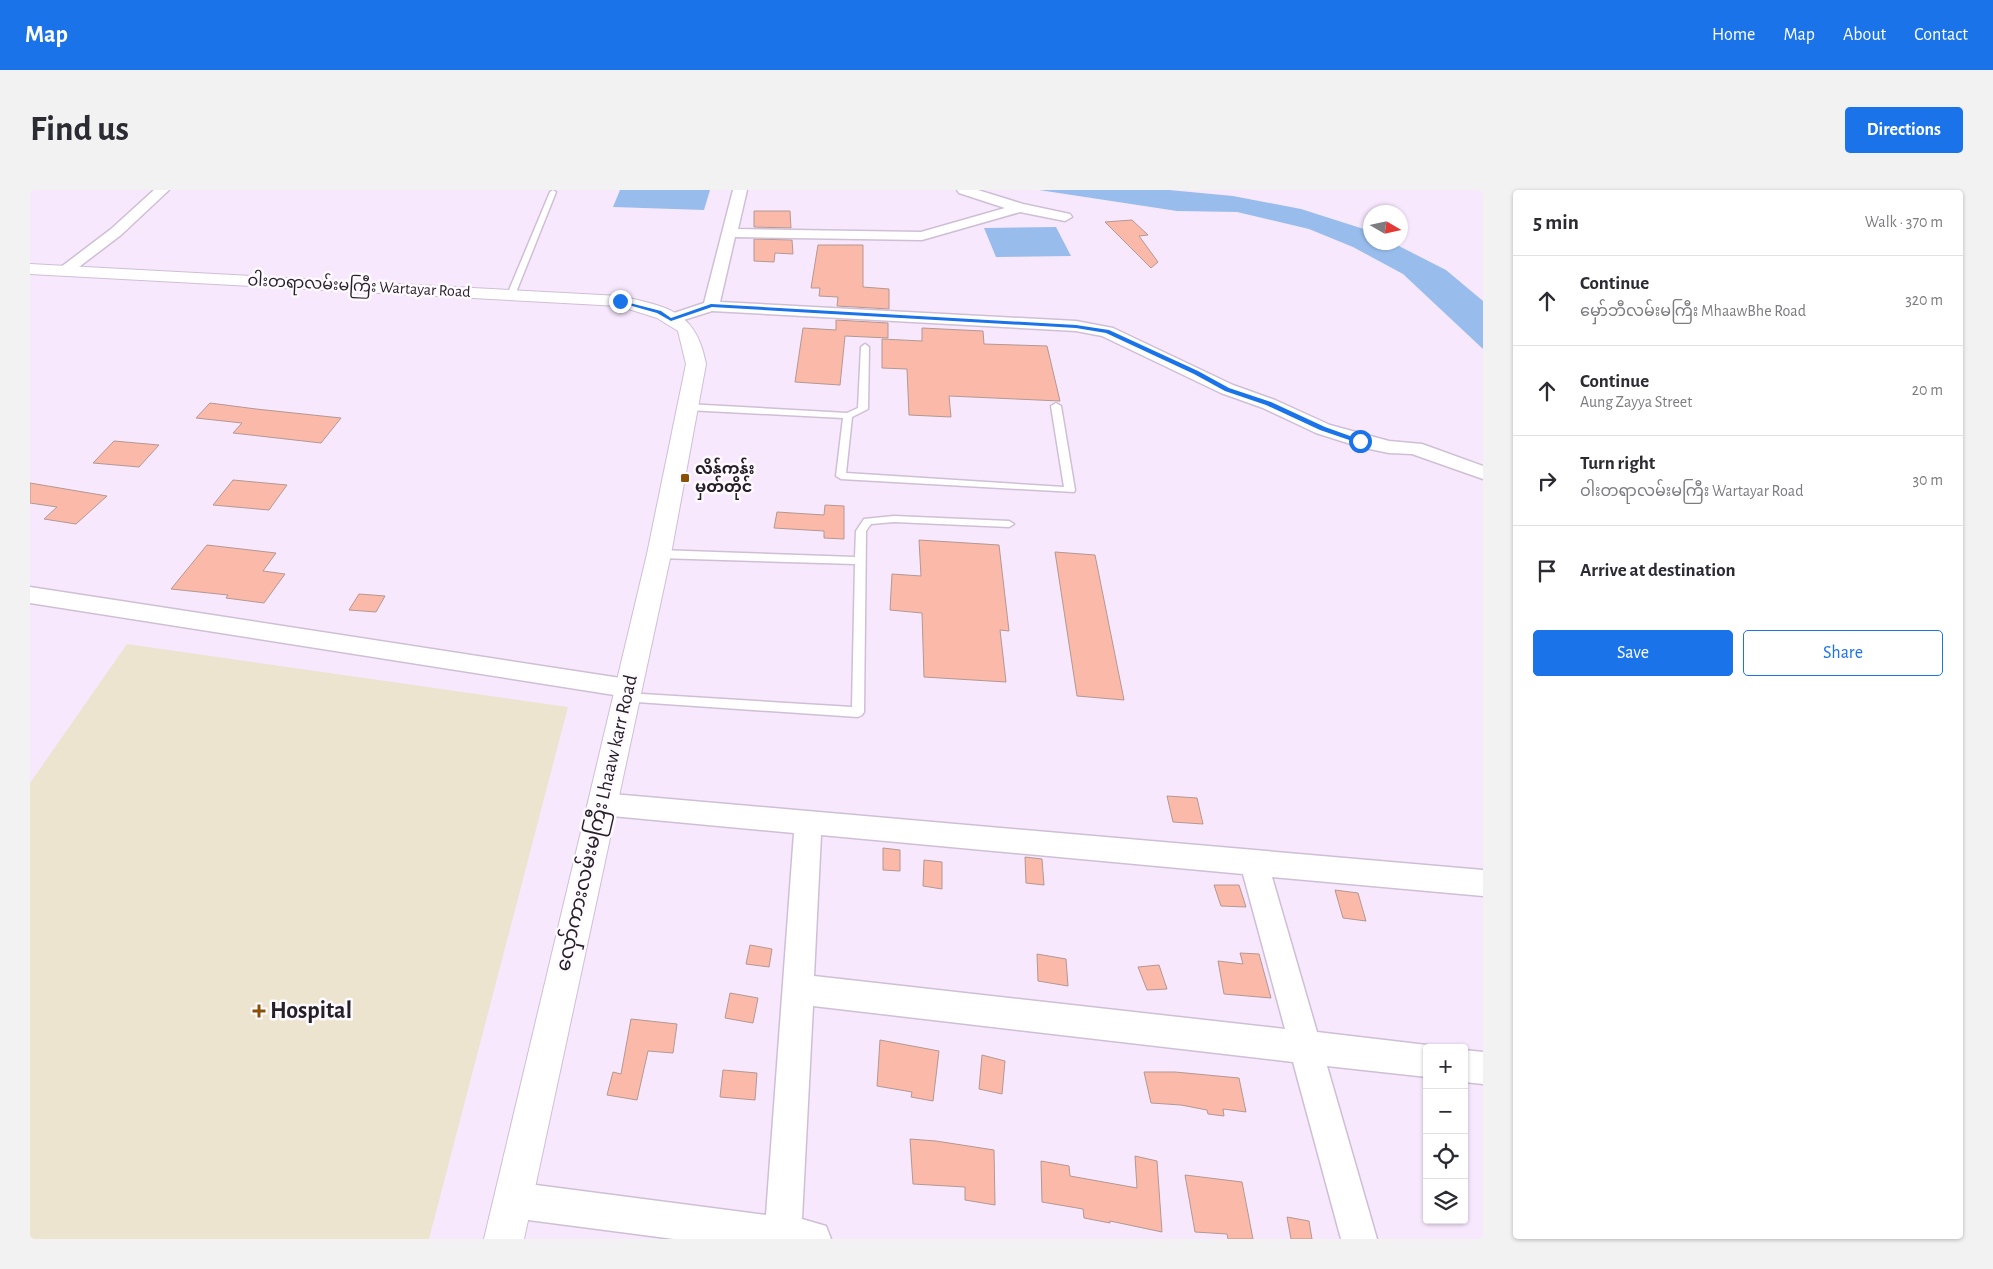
<!DOCTYPE html>
<html lang="en">
<head>
<meta charset="utf-8">
<style>
  body { margin:0; font-family:"Alegreya Sans","Noto Sans Myanmar",sans-serif; background:#f2f2f3; color:#2b2b33 }
  .controls { position:absolute; right:15px; bottom:15px; display:grid; overflow:hidden; border-radius:5px; box-shadow:0 1px 4px #0004 }
  .controls button { width:45px; height:45px; display:grid; place-items:center; padding:0; border:0; border-bottom:1px solid #e1e1e2; background:#fff; color:#2b2b33; font:25px sans-serif }
  .compass { position:absolute; left:1333px; top:15px; width:45px; height:45px; border-radius:50%; background:#fff; box-shadow:0 1px 4px #0004; rotate:99deg }
  .stop { position:absolute; width:15px; height:15px; margin:-11px; border:4px solid #1a73e8; border-radius:50%; background:#fff }
  .stop.end { background:#1a73e8; border-color:#fff; box-shadow:0 1px 5px #0008 }
  .list { margin:0; padding:0; list-style:none }
  h2 { display:flex; justify-content:space-between; align-items:center; height:65px; margin:0; padding:0 20px; font-size:21px }
  h2 small { font-size:16px; font-weight:400; color:#7c7c81 }
  .list li { display:grid; grid-template-columns:32px 1fr auto; gap:15px; align-items:center; box-sizing:border-box; height:90px; padding:0 20px; border-top:1px solid #e1e1e2 }
  .list b { display:block; font-size:19px; white-space:nowrap }
  .list p { margin:0; font-size:16px; white-space:nowrap; color:#7c7c81 }
  .list em { font-size:16px; font-style:normal; color:#7c7c81 }
  .actions { display:flex; gap:10px; padding:15px 20px }
  .actions a { flex:1; padding:11px 0; border:1px solid #1a73e8; border-radius:5px; text-align:center; font-size:18px; color:#1a73e8 }
  .actions .main { background:#1a73e8; color:#fff }
  .icon { flex:none; width:28px; height:28px; fill:none; stroke:currentColor; stroke-width:2; stroke-linecap:round; stroke-linejoin:round }
  .map { position:relative; flex:none; width:1453px; height:1049px; overflow:hidden; border-radius:5px }
  header { display:flex; align-items:center; gap:30px; box-sizing:border-box; height:70px; padding:0 25px; background:#1a73e8; color:#fff }
  header strong { font-size:24px }
  nav { display:flex; gap:28px; margin-inline-start:auto; font-size:18px }
  .intro { display:flex; align-items:center; justify-content:space-between; box-sizing:border-box; height:120px; padding:0 30px }
  h1 { margin:0; font-size:35px }
  .button { padding:12px 22px; border-radius:5px; background:#1a73e8; color:#fff; font-size:18px; font-weight:700 }
  main { display:flex; gap:30px; padding:0 30px }
  aside { flex:1; background:#fff; border-radius:5px; box-shadow:0 1px 4px #0004 }
  .map>svg:first-child { display:block }
  .medical { fill:#ece4cf }
  .water { fill:#98bded }
  .building { fill:#fbbaa9; stroke:#b39891 }
  .lines { fill:none; stroke-linecap:round; stroke-linejoin:round }
  .lane-casing { stroke:#cfbfd5; stroke-width:3 }
  .street-casing { stroke:#cfbfd5; stroke-width:3 }
  .secondary-casing { stroke:#cfbfd5; stroke-width:2 }
  .lane { fill:#fff; fill-rule:evenodd }
  .street { fill:#fff; fill-rule:evenodd }
  .secondary { fill:#fff; fill-rule:evenodd }
  .route { fill:#1a73e8 }
  .poi-dot { fill:#8a5008; stroke:#fefaff; stroke-width:2 }
  .labels { text-anchor:middle; dominant-baseline:central; stroke-width:5; stroke-linejoin:round; paint-order:stroke }
  .far-street-label { font-size:16px; fill:#251f27; stroke:#fefaff }
  .far-poi-label { font-size:16px; font-weight:bold; fill:#251f27; stroke:#fefaff; text-anchor:start }
  .street-label { font-size:20px; fill:#251f27; stroke:#fefaff }
  .near-poi-label { font-size:24px; font-weight:bold; fill:#251f27; stroke:#fefaff; text-anchor:start }
</style>
</head>
<body>
<header>
<strong>Map</strong>
<nav><a>Home</a><a>Map</a><a>About</a><a>Contact</a></nav>
</header>
<div class="intro"><h1>Find us</h1><a class="button">Directions</a></div>
<main>
<div class="map">
<svg width="1453" height="1049" viewBox="0 0 1453 1049">
  <rect width="100%" height="100%" fill="#f8e8fe"/>
  <!-- medical -->
  <path class="medical" d="M97,454L538,517L399,1049H0V593Z"/>
  <!-- water -->
  <path class="water" d="M590,0H680L674,20L583,17Z
    M1009,0H1139L1203,6L1271,19L1340,41V52L1363,53L1416,80L1453,111V159L1373,84L1323,57L1279,39L1207,22L1147,21Z
    M1026,37L1041,66L966,67L954,38Z"/>
  <!-- building -->
  <path class="building" d="M724,21H760L761,38L724,37Z
    M1102,30L1118,45L1109,46L1128,72L1121,78L1075,32Z
    M724,49L762,50L763,64L745,63L744,72L724,71Z
    M788,55H833V97L859,99V119L807,116L808,107L789,106L790,98H781Z
    M806,130L858,133V148L815,146L810,195L765,192L773,138L806,140Z
    M892,138L953,141L954,154L1017,156L1030,211L919,206L921,227L879,225L877,179L852,178V149L892,151Z
    M180,213L226,219L311,228L291,253L203,243L212,233L166,228Z
    M84,251L129,255L109,277L63,273Z
    M203,290L257,295L239,320L183,315Z
    M0,293L77,306L46,334L14,329L27,317L0,313Z
    M795,315L814,316V349L794,348V341L744,338L747,322L794,325Z
    M889,350L969,355L979,441L970,440L976,492L894,487L892,423L860,420L862,384L891,386Z
    M177,355L246,363L233,381L255,384L234,413L196,408L198,405L141,399Z
    M1025,362L1065,365L1094,510L1047,506Z
    M329,404L355,406L346,422L319,420Z
    M1137,606L1167,608L1173,634L1143,632Z
    M853,658L870,660V681L853,680Z
    M995,667L1012,669L1014,695L996,693Z
    M894,670L912,672V699L893,696Z
    M1184,695H1209L1216,717L1191,716Z
    M1305,700L1328,703L1336,731L1313,728Z
    M720,755L742,759L739,777L716,774Z
    M1210,763L1229,764L1241,808L1194,804L1188,771L1213,774Z
    M1007,764L1036,769L1038,796L1008,791Z
    M1129,775L1137,799L1117,800L1108,777Z
    M700,803L728,808L723,833L695,828Z
    M601,829L647,834L643,863L618,861L607,910L577,905L583,882L591,884Z
    M850,850L909,861L903,911L881,907L882,902L847,896Z
    M952,865L975,871L972,904L949,899Z
    M693,880L727,883L725,910L690,907Z
    M1114,882H1145L1209,888L1216,922L1193,919L1194,926L1178,924L1177,920L1151,915L1121,913Z
    M880,949L906,951L964,960L965,1015L935,1010V997L883,994Z
    M1105,966L1127,971L1132,1042L1080,1031V1033L1054,1028L1053,1019L1012,1012L1011,971L1039,976L1040,986L1107,998Z
    M1155,985L1212,992L1223,1049H1198L1197,1044L1165,1042Z
    M1257,1027L1279,1031L1282,1049H1261Z"/>
  <g class="lines">
    <!-- lane casing -->
    <g class="lane-casing">
      <path id="lane" d="M523,0L526,2L485,105L478,107L477,105L520,2Z
        M835,154L839,157L838,219L822,227L816,283L1034,297L1021,216L1026,213L1031,216L1045,300L1044,302L811,289L806,286L813,228L657,220L652,217L657,214L817,223L828,218L831,157Z
        M864,326L979,331L984,334L979,337L864,332L841,334L836,341L834,522L832,525L828,527L592,511L590,508L592,505L596,503L822,517L825,374L629,368L624,364L629,360L825,367L826,341L834,329Z"/>
    </g>
    <!-- street casing -->
    <g class="street-casing">
      <path id="street" d="M124,0H139L91,45L41,83H31L28,80L31,77L81,39Z
        M703,0H717L708,39L891,42L975,18L929,3L927,0H948L993,14L1040,24L1042,27L1035,31L990,22L892,50L705,47L690,112L1046,131L1083,138L1203,195L1245,210L1300,235L1359,251L1392,254L1453,276V289L1382,264L1359,263L1330,257L1286,243L1233,218L1191,203L1072,146L1046,141L682,121L641,134L635,132L633,129L635,126L674,113Z
        M0,397L597,489L606,491L609,498L606,505L597,507L0,413Z
        M571,603L1453,680V706L1242,687L1287,842L1397,855L1404,858H1397V887L1297,876L1347,1049H1311L1263,872L783,816L772,1029L796,1036L801,1049H644L483,1028L470,1023L465,1010L470,997L483,992L736,1025L764,643L571,625L561,622L558,614L561,606ZM791,645L1213,684L1255,839L784,786Z
        M1434,860L1453,862V894L1434,892Z"/>
    </g>
    <!-- secondary casing -->
    <g class="secondary-casing">
      <path id="secondary" d="M0,74L590,106C637,117 666,120 676,174L641,364L494,1049H454L617,364L656,174L648,141L627,128L589,116L0,84Z"/>
    </g>
    <!-- lane -->
    <use href="#lane" class="lane"/>
    <!-- street -->
    <use href="#street" class="street"/>
    <!-- secondary -->
    <use href="#secondary" class="secondary"/>
  </g>
  <!-- route -->
  <path class="route" d="M588,110L631,121L641,128L681,114L1046,135L1079,140L1168,181L1199,198L1241,212L1295,237L1334,251L1328,253L1290,240L1236,215L1195,201L1164,184L1076,143L1046,138L682,117L641,131L627,123L588,112Z"/>
  <!-- markers -->
  <g class="poi-dot">
    <rect x="650" y="283" width="10" height="10" rx="2.5"/>
    <path d="M226.5 813.5h5v5h5v5h-5v5h-5v-5h-5v-5h5z"/>
  </g>
  <g class="labels">
    <!-- far-street labels -->
    <g class="far-street-label">
      <text transform="translate(329 96) rotate(3)">ဝါးတရာလမ်းမကြီး Wartayar Road</text>
    </g>
    <!-- far-poi labels -->
    <g class="far-poi-label">
      <text x="665" y="279">လိန်ကုန်း<tspan x="665" dy="18">မှတ်တိုင်</tspan></text>
    </g>
    <!-- street labels -->
    <g class="street-label">
      <text transform="translate(567 633) rotate(-77)">လှော်ကားလမ်းမကြီး Lhaaw karr Road</text>
    </g>
    <!-- near-poi labels -->
    <g class="near-poi-label">
      <text x="240" y="821">Hospital</text>
    </g>
  </g>
</svg>
<div class="controls">
<button>+</button>
<button>−</button>
<button><svg class="icon" aria-label="locate" viewBox="0 0 24 24"><circle cx="12" cy="12" r="6"/><path d="M12 2v4M12 18v4M2 12h4M18 12h4"/></svg></button>
<button><svg class="icon" aria-label="layers" viewBox="0 0 24 24"><path d="M12 4l9 5-9 5-9-5zM3 14l9 5 9-5"/></svg></button>
</div>
<svg class="compass" viewBox="-18 -18 36 36"><path d="M0-13l5 13h-10z" fill="#e53935"/><path d="M0 13l5-13h-10z" fill="#7c7c81"/></svg>
<div class="stop" style="left:1330px;top:251px"></div>
<div class="stop end" style="left:590px;top:111px"></div>
</div>
<aside>
<h2>5 min<small>Walk · 370 m</small></h2>
<ul class="list">
<li><svg class="icon" aria-label="ahead" viewBox="0 0 24 24"><path d="M12 20V5M6 11l6-6 6 6"/></svg><div><b>Continue</b><p>မှော်ဘီလမ်းမကြီး MhaawBhe Road</p></div><em>320 m</em></li>
<li><svg class="icon" aria-label="ahead" viewBox="0 0 24 24"><path d="M12 20V5M6 11l6-6 6 6"/></svg><div><b>Continue</b><p>Aung Zayya Street</p></div><em>20 m</em></li>
<li><svg class="icon" aria-label="right" viewBox="0 0 24 24"><path d="M7 20v-9h11M14 6l5 5-5 5"/></svg><div><b>Turn right</b><p>ဝါးတရာလမ်းမကြီး Wartayar Road</p></div><em>30 m</em></li>
<li><svg class="icon" aria-label="arrive" viewBox="0 0 24 24"><path d="M6 21V4h12l-3 4 3 4H6"/></svg><div><b>Arrive at destination</b></div></li>
</ul>
<div class="actions"><a class="main">Save</a><a>Share</a></div>
</aside>
</main>
</body>
</html>
